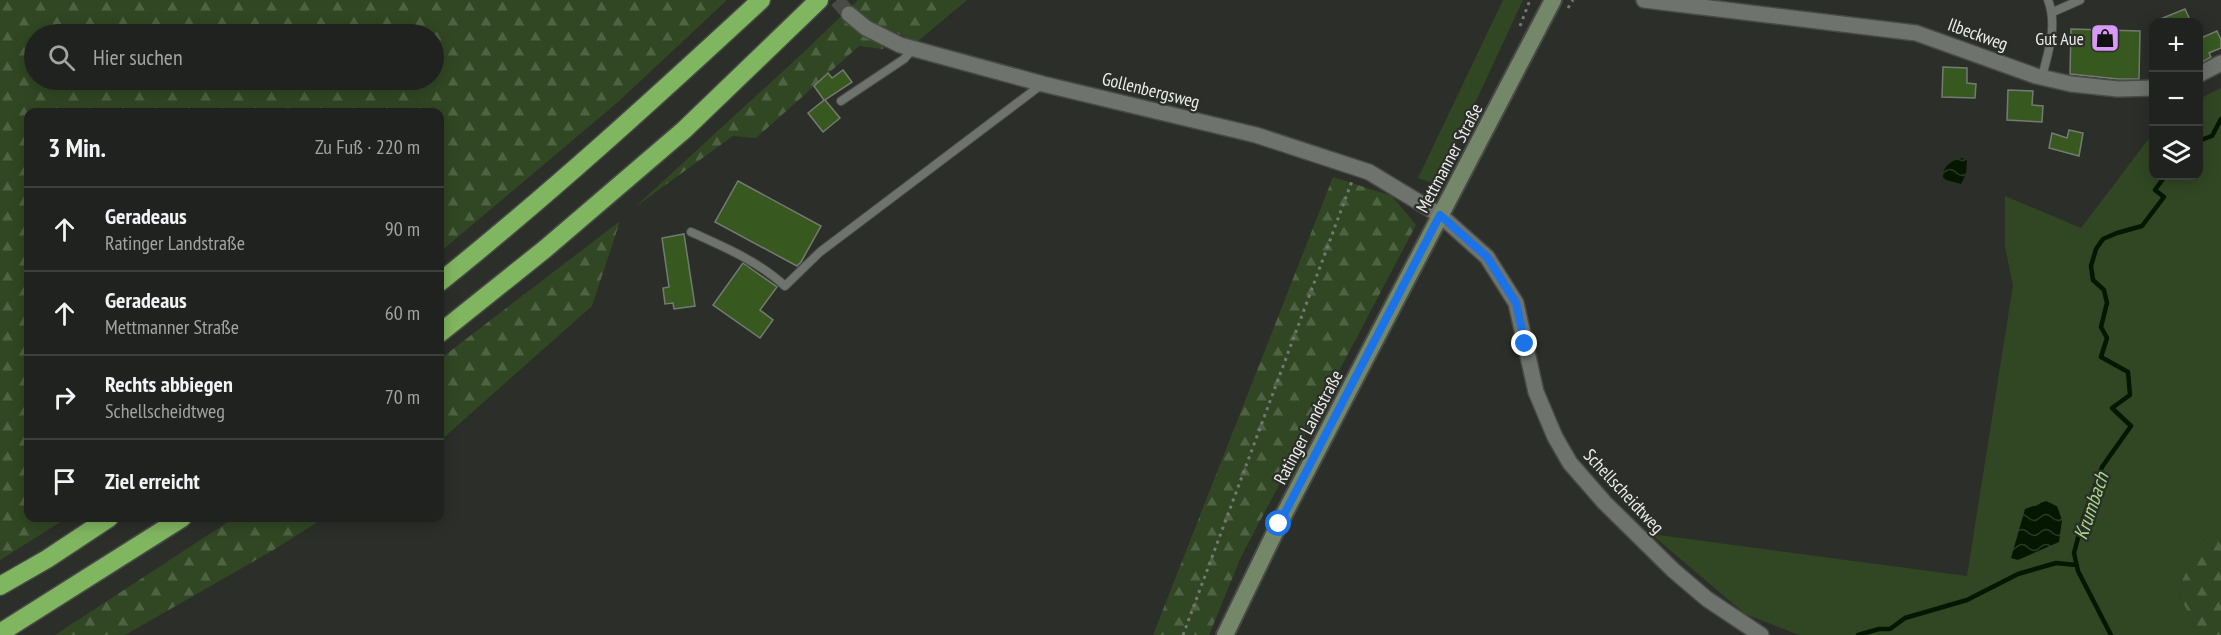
<!DOCTYPE html>
<html lang="de">
<head>
<meta charset="utf-8">
<style>
  body { margin:0; font-family:"PT Sans Narrow",sans-serif; background:#2d2f2c; color:#f1f3f6 }
  .controls { position:absolute; right:18px; top:18px; display:grid; overflow:hidden; border-radius:12px; box-shadow:0 3px 15px #0003 }
  .controls button { width:54px; height:54px; display:grid; place-items:center; padding:0; border:0; border-bottom:2px solid #3d3f3d; background:#20221f; color:#f1f3f6; font:30px sans-serif }
  .stop { position:absolute; width:18px; height:18px; margin:-14px; border:4px solid #1a73e8; border-radius:50%; background:#fff }
  .stop.end { background:#1a73e8; border-color:#fff; box-shadow:0 2px 6px #0008 }
  .list { margin:0; padding:0; list-style:none }
  h2 { display:flex; justify-content:space-between; align-items:center; height:78px; margin:0; padding:0 24px; font-size:26px }
  h2 small { font-size:20px; font-weight:400; color:#a2a4a4 }
  .list li { display:grid; grid-template-columns:39px 1fr auto; gap:18px; align-items:center; box-sizing:border-box; height:84px; padding:0 24px; border-top:2px solid #3d3f3d }
  .list b { display:block; font-size:22px; white-space:nowrap }
  .list p { margin:0; font-size:20px; white-space:nowrap; color:#a2a4a4 }
  .list em { font-size:20px; font-style:normal; color:#a2a4a4 }
  .icon { flex:none; width:33px; height:33px; fill:none; stroke:currentColor; stroke-width:2; stroke-linecap:round; stroke-linejoin:round }
  .map { position:relative; flex:none; width:2221px; height:635px; overflow:hidden }
  .search { position:absolute; background:#20221f; box-shadow:0 3px 15px #0003; left:24px; top:24px; width:420px; height:66px; display:flex; align-items:center; gap:15px; box-sizing:border-box; padding:0 21px; border-radius:33px; color:#a2a4a4; font-size:22px }
  .panel { position:absolute; background:#20221f; box-shadow:0 3px 15px #0003; left:24px; top:108px; width:420px; height:414px; border-radius:12px }
  .map>svg:first-child { display:block }
  .green { fill:#314723 }
  .forest { fill:url(#forest-firs); fill-rule:evenodd }
  .water { fill:url(#water-waves) }
  .lines { fill:none; stroke-linecap:round; stroke-linejoin:round }
  .stream { stroke:#061700; stroke-width:4.5 }
  .building { fill:#37591f; stroke:#767a74; stroke-width:1.5 }
  .minor-tunnel { stroke:#484b46; stroke-width:15; stroke-dasharray:15 8; stroke-linecap:butt }
  .service-casing { stroke:#474a46; stroke-width:10 }
  .minor-casing { stroke:#474a46; stroke-width:18 }
  .secondary-casing { stroke:#474a46; stroke-width:20 }
  .motorway-casing { stroke:#474a46; stroke-width:21 }
  .path { stroke:#757773; stroke-width:3; stroke-dasharray:3 4.5; stroke-linecap:butt }
  .service { stroke:#6f736d; stroke-width:8 }
  .minor { stroke:#6f736d; stroke-width:15 }
  .secondary { stroke:#748769; stroke-width:16 }
  .motorway { stroke:#81b660; stroke-width:18 }
  .route { stroke:#1a73e8; stroke-width:8 }
  .labels { text-anchor:middle; dominant-baseline:central; stroke-width:4.5; stroke-linejoin:round; paint-order:stroke }
  .street-label { font-size:18px; fill:#eceeeb; stroke:#2b2e29 }
  .poi-label { font-size:18px; fill:#eceeeb; stroke:#2b2e29; text-anchor:end }
  .water-label { font-size:20px; font-style:italic; fill:#a4d984; stroke:#2b2e29 }
</style>
</head>
<body>
<div class="map">
<svg width="2221" height="635" viewBox="0 0 2221 635">
  <defs>
    <pattern id="forest-firs" width="22" height="20" patternUnits="userSpaceOnUse" patternTransform="scale(1.5)"><rect width="22" height="20" fill="#314723"/><path d="M5 1l3.5 6h-7zM16 11l3.5 6h-7z" fill="#4f6243"/></pattern>
    <pattern id="water-waves" width="16" height="10" patternUnits="userSpaceOnUse" patternTransform="scale(1.5)"><rect width="16" height="10" fill="#061700"/><path d="M0 5q4-4 8 0t8 0" fill="none" stroke="#2a3925"/></pattern>
  </defs>
  <rect width="100%" height="100%" fill="#2b2e29"/>
  <!-- green -->
  <path class="green" d="M1503,0H1523L1437,185L1418,178Z
    M2221,88V530L2203,541L2177,590L2199,635H1799L1745,614L1651,534L1967,576L2013,285L2005,247V196L2081,228L2153,133L2154,176H2198L2199,99Z"/>
  <!-- forest -->
  <path class="forest" d="M0,0H727L618,102L440,252V112H28V518H67L0,560ZM34,34H434V80H34Z
    M858,0H967L917,42L892,31L883,49L859,46L756,138L733,136L635,207L805,51Z
    M1333,177L1392,196L1416,225L1241,557L1209,635H1153Z
    M620,221L592,306L440,441V359Z
    M234,518H324L275,549L125,635H55Z
    M2221,530V635H2199L2177,590L2203,541Z"/>
  <!-- water -->
  <path class="water" d="M1962,158L1967,160L1966,174L1961,184L1946,180L1943,177C1943,165 1951,161 1962,158Z
    M2046,501L2057,506L2062,520L2059,542L2018,560L2011,558L2025,509Z"/>
  <g class="lines">
    <!-- stream -->
    <path class="stream" d="M2198,141L2212,136L2221,119
      M1858,635L1879,629H1890L1905,618L1967,600L2018,574L2056,563L2076,565
      M2111,635L2078,571L2074,553L2083,519L2102,467L2131,426L2112,408L2130,395L2128,372L2101,357L2107,338L2101,327L2107,303L2104,290L2093,280L2091,266L2096,249L2103,239L2117,233L2142,226L2164,197L2155,190L2165,176"/>
  </g>
  <!-- building -->
  <path class="building" d="M2185,9L2191,22H2153Z
    M2071,29L2140,31L2139,79H2118L2070,74Z
    M2217,31L2221,40V48L2209,53L2211,57L2199,64V33L2201,38Z
    M1943,67L1967,68V83L1976,84L1975,98L1942,97Z
    M843,70L852,82L825,100L840,118L823,132L808,113L824,100L814,86L828,73L832,78Z
    M2008,90L2033,91L2032,105L2043,106L2042,122L2007,120Z
    M2069,130L2083,133L2079,156L2049,148L2052,133L2067,138Z
    M738,181L821,226L801,262L797,266L715,222Z
    M684,234L695,306L674,309L673,303L665,304L663,288L669,287L662,238Z
    M743,263L777,287L760,310L773,320L760,338L713,305Z"/>
  <g class="lines">
    <!-- minor-tunnel -->
    <path class="minor-tunnel" d="M837,0L849,14"/>
    <!-- service casing -->
    <g class="service-casing">
      <path id="service" d="M2053,12L2080,0
        M2042,77C2048,52 2058,26 2048,0
        M841,101L904,59L913,49
        M691,232C724,247 758,261 785,286L820,252L1041,85"/>
    </g>
    <!-- minor casing -->
    <g class="minor-casing">
      <path id="minor" d="M1644,0L1916,33L2036,76L2071,84L2118,89L2154,88
        M849,14L866,28L900,45L1043,84L1256,135L1369,172L1440,215L1487,257L1516,303L1536,392L1555,437L1570,463L1604,502L1673,570L1707,599L1761,635
        M2198,75L2221,63"/>
    </g>
    <!-- secondary casing -->
    <g class="secondary-casing">
      <path id="secondary" d="M1225,635L1279,524L1553,0"/>
    </g>
    <!-- motorway casing -->
    <g class="motorway-casing">
      <path id="motorway" d="M440,282C551,193 656,97 761,0
        M440,333L545,249L684,130L819,0
        M0,586L47,559L109,518
        M0,633L182,518"/>
    </g>
    <!-- path -->
    <path class="path" d="M1568,8L1573,0
      M1520,26L1530,0
      M1183,635L1352,181"/>
    <!-- service -->
    <use href="#service" class="service"/>
    <!-- minor -->
    <use href="#minor" class="minor"/>
    <!-- secondary -->
    <use href="#secondary" class="secondary"/>
    <!-- motorway -->
    <use href="#motorway" class="motorway"/>
  </g>
  <g class="lines">
    <!-- route -->
    <path class="route" d="M1279,524L1440,215L1487,257L1516,303L1525,344"/>
  </g>
  <!-- icons -->
  <defs>
    <g id="shop-square" transform="scale(1.5)"><rect x="-9" y="-9" width="18" height="18" rx="4" fill="#d99af7" stroke="#2b2e29"/><path d="M-5-2.5h2.3a2.7 3.5 0 0 1 5.4 0H5L5.5 6h-11ZM-1.5-2.5h3a1.5 2.3 0 0 0-3 0Z" fill="#111"/></g>
  </defs>
  <g fill-rule="evenodd">
    <use href="#shop-square" x="2105" y="38"/>
  </g>
  <g class="labels">
    <!-- street labels -->
    <g class="street-label">
      <text transform="translate(1978 34) rotate(20)">Ilbeckweg</text>
      <text transform="translate(1151 90) rotate(14)">Gollenbergsweg</text>
      <text transform="translate(1449 158) rotate(-62)">Mettmanner Straße</text>
      <text transform="translate(1308 427) rotate(-62)">Ratinger Landstraße</text>
      <text transform="translate(1624 491) rotate(47)">Schellscheidtweg</text>
    </g>
    <!-- poi labels -->
    <g class="poi-label">
      <text x="2084" y="38">Gut Aue</text>
    </g>
    <!-- water labels -->
    <g class="water-label">
      <text transform="translate(2091 506) rotate(-71)">Krumbach</text>
    </g>
  </g>
</svg>
<div class="controls">
<button>+</button>
<button>−</button>
<button><svg class="icon" aria-label="layers" viewBox="0 0 24 24"><path d="M12 4l9 5-9 5-9-5zM3 14l9 5 9-5"/></svg></button>
</div>
<div class="stop" style="left:1279px;top:524px"></div>
<div class="stop end" style="left:1525px;top:344px"></div>
<div class="search"><svg class="icon" aria-label="search" viewBox="0 0 24 24"><circle cx="10" cy="10" r="6"/><path d="M15 15l6 6"/></svg>Hier suchen</div>
<section class="panel">
<h2>3 Min.<small>Zu Fuß · 220 m</small></h2>
<ul class="list">
<li><svg class="icon" aria-label="ahead" viewBox="0 0 24 24"><path d="M12 20V5M6 11l6-6 6 6"/></svg><div><b>Geradeaus</b><p>Ratinger Landstraße</p></div><em>90 m</em></li>
<li><svg class="icon" aria-label="ahead" viewBox="0 0 24 24"><path d="M12 20V5M6 11l6-6 6 6"/></svg><div><b>Geradeaus</b><p>Mettmanner Straße</p></div><em>60 m</em></li>
<li><svg class="icon" aria-label="right" viewBox="0 0 24 24"><path d="M7 20v-9h11M14 6l5 5-5 5"/></svg><div><b>Rechts abbiegen</b><p>Schellscheidtweg</p></div><em>70 m</em></li>
<li><svg class="icon" aria-label="arrive" viewBox="0 0 24 24"><path d="M6 21V4h12l-3 4 3 4H6"/></svg><div><b>Ziel erreicht</b></div></li>
</ul>
</section>
</div>
</body>
</html>
